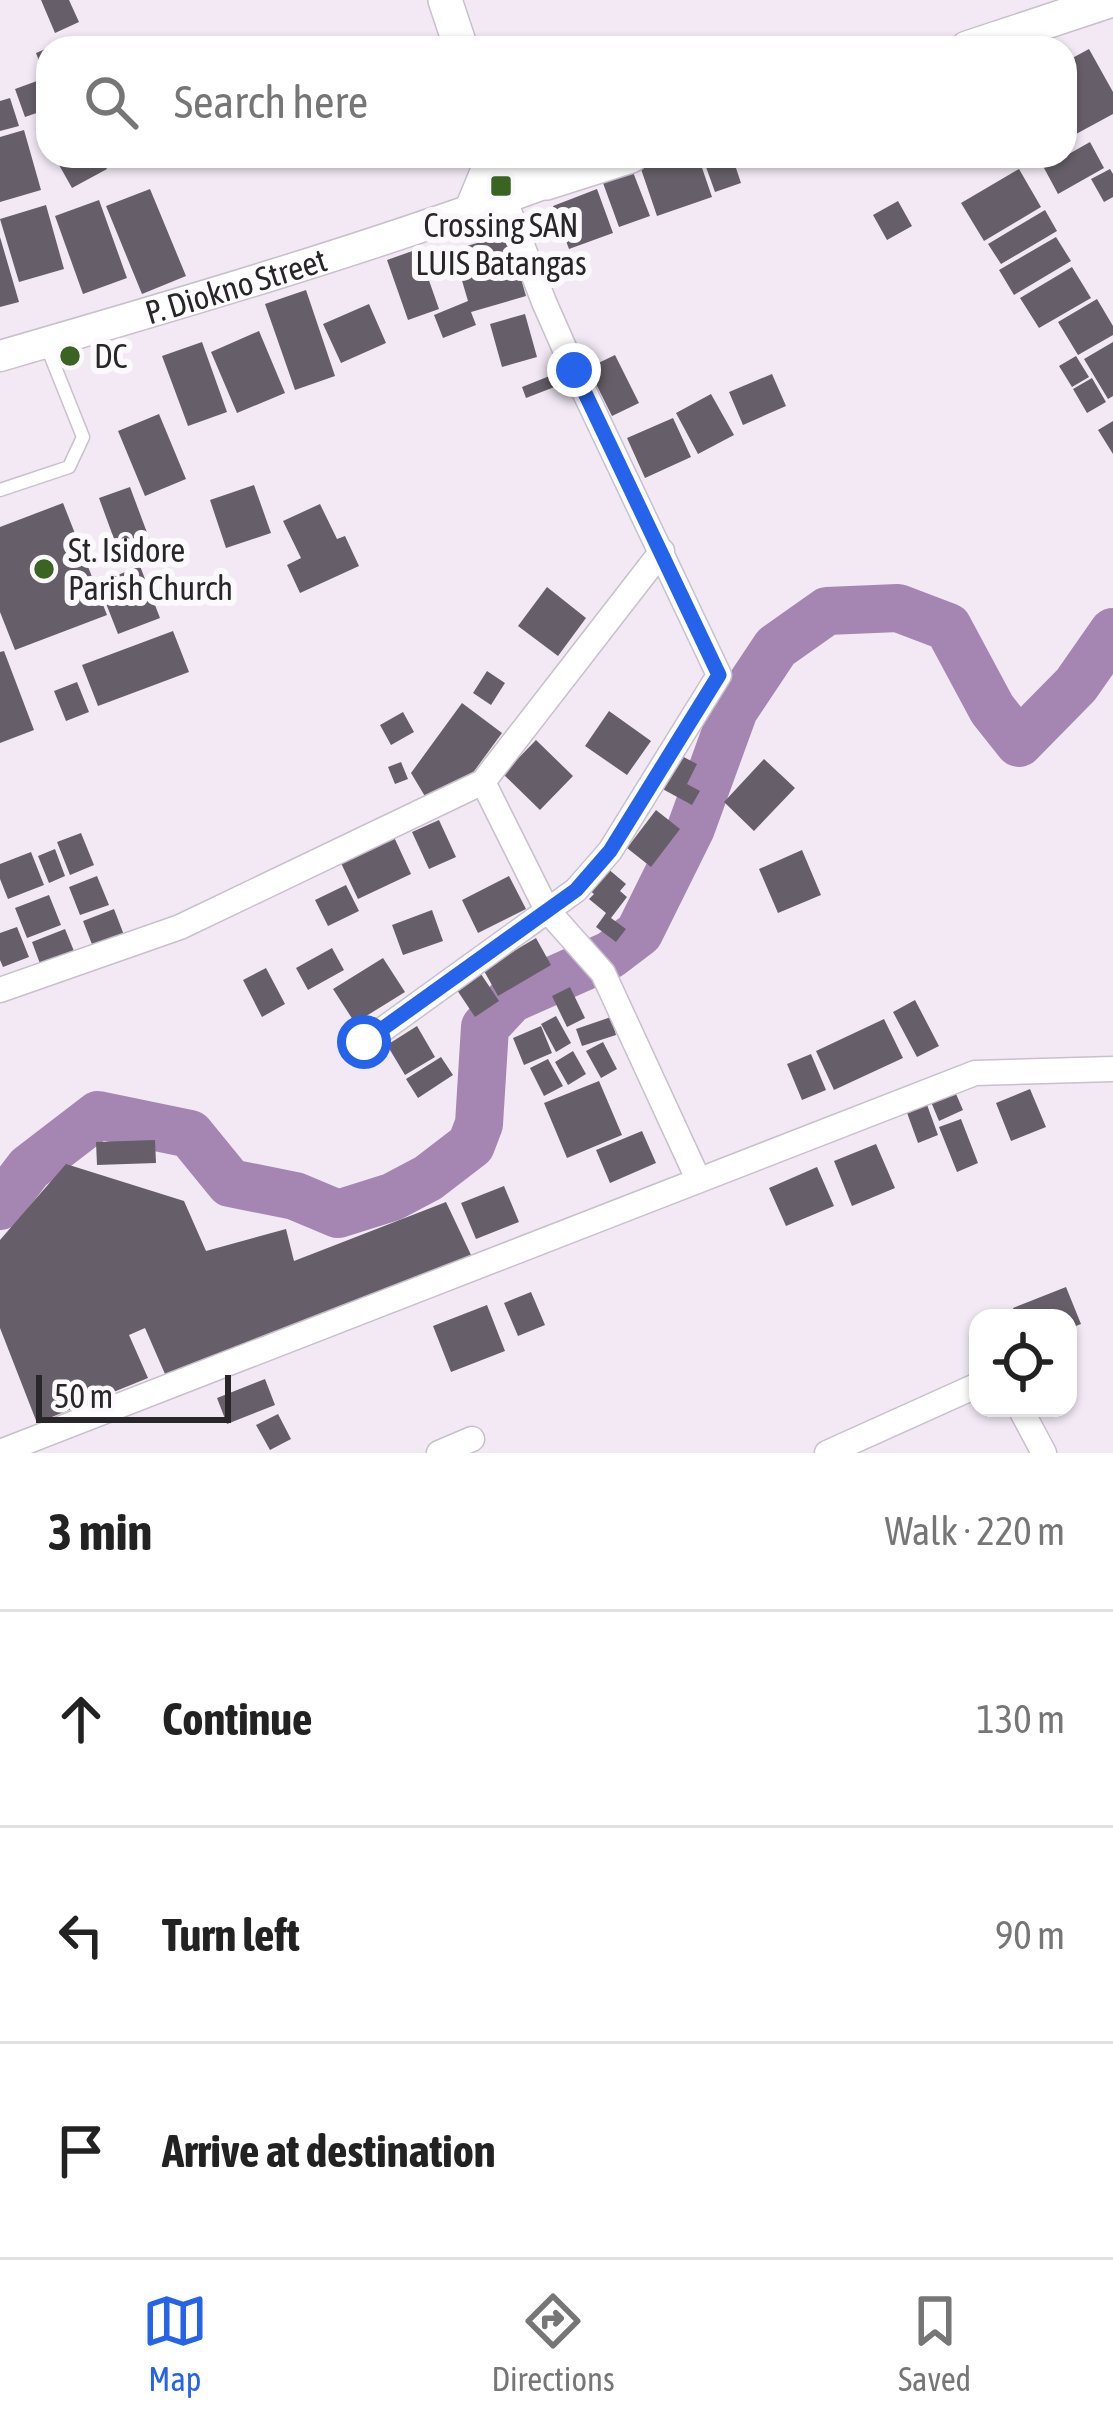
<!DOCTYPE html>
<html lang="en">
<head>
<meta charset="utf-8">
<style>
  body { margin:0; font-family:"Asap Condensed",sans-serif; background:#f2f2f2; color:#222 }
  .controls { position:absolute; right:36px; bottom:36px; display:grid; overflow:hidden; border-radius:24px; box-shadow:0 3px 9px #0004 }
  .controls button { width:108px; height:108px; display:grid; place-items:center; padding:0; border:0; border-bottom:3px solid #e0e0e0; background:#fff; color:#222; font:60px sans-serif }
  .scale { position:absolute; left:36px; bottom:30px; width:195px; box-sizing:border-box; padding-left:12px; border:6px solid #29262a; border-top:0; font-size:33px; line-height:42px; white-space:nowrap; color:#29262a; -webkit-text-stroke:9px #fcf9fd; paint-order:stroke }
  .stop { position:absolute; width:36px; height:36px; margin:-27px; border:9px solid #2563eb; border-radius:50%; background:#fff }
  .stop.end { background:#2563eb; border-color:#fff; box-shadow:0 3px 12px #0008 }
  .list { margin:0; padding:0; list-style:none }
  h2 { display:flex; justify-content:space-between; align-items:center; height:156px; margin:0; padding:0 48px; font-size:51px }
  h2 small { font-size:39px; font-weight:400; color:#767676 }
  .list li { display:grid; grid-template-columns:78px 1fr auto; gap:36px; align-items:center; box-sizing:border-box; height:216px; padding:0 48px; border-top:3px solid #e0e0e0 }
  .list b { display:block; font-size:45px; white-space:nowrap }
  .list em { font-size:39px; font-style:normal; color:#767676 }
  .icon { flex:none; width:66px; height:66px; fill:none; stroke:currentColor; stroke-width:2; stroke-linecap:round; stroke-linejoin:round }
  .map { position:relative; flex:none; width:1113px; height:1453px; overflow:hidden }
  .search { position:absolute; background:#fff; box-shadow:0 3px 9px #0004; left:36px; right:36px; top:36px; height:132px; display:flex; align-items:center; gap:30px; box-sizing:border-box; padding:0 42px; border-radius:36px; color:#767676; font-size:45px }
  .sheet { height:804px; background:#fff }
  nav { display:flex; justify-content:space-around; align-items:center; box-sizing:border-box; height:168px; border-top:3px solid #e0e0e0; background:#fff; font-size:33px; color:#767676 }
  nav a { display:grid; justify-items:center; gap:6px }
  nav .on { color:#2563eb }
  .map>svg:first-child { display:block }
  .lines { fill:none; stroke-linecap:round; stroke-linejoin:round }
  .river { stroke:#a586b2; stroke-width:48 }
  .building { fill:#665f69 }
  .service-casing { stroke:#c8c0cc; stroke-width:15 }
  .minor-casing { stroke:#c8c0cc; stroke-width:27 }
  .tertiary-casing { stroke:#c8c0cc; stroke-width:33 }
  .secondary-casing { stroke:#c8c0cc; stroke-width:36 }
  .service { stroke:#fff; stroke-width:12 }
  .minor { stroke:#fff; stroke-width:24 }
  .tertiary { stroke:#fff; stroke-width:30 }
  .secondary { stroke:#fff; stroke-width:33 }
  .route { stroke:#2563eb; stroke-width:15 }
  .poi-dot { fill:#3a6421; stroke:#fcf9fd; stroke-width:4.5 }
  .labels { text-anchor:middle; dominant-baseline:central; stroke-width:12; stroke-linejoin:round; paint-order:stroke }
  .poi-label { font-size:33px; fill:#29262a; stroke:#fcf9fd; text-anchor:start }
  .street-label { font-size:33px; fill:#29262a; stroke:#fcf9fd }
</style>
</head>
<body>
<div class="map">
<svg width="1113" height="1453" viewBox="0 0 1113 1453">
  <rect width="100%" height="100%" fill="#f2e9f5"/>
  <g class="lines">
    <!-- river -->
    <path class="river" d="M0,1206L29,1168L98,1115L190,1134L230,1183L295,1196L338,1214L392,1197L428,1178L471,1145L479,1124L485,1027L511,999L610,955L639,933L691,828L734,710L776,647L827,611L898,608L948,627L992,709L1019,743L1076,685L1113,632"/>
  </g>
  <!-- building -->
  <path class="building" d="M41,0H69L79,22L55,33Z
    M81,37L85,48H67L65,44Z
    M48,48V67L42,69L36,53Z
    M1089,49L1113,92V114L1065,140V62Z
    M48,77V109L25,117L15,89Z
    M10,98L19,126L0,131V101Z
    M24,130L41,190L0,202V137Z
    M1090,142L1104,168L1058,194L1044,168Z
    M54,156H100L107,169L72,188Z
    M678,156H698L712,197L657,216L641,169Z
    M702,156H732L741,183L715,192Z
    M1019,169L1041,207L984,241L961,203Z
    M1110,169L1113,174V197L1104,202L1091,179Z
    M633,172L650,216L619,227L603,183Z
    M150,189L186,276L142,294L106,206Z
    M597,189L613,233L569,249L553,206Z
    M99,200L127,278L83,294L55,216Z
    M898,201L912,226L887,240L873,215Z
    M46,205L64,269L19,282L0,219Z
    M1045,210L1057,231L1001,264L988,244Z
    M508,234L526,296L471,312L476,325L443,338L434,315L468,301L453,250Z
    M0,237L19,302L0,307Z
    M1056,237L1071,261L1014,295L999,270Z
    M418,249L439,309L408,320L387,260Z
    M1072,267L1091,298L1039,328L1020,298Z
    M306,290L335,376L295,390L265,304Z
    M1097,299L1113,326V335L1078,355L1058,322Z
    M369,304L386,343L341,363L323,324Z
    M525,314L537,357L502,367L490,324Z
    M259,331L285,393L237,413L211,352Z
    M202,342L227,412L188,426L162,356Z
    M1113,342V396L1108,399L1084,359Z
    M615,355L639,403L612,416L588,368Z
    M1076,356L1089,377L1072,387L1059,366Z
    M772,374L786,406L743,425L729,392Z
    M552,375L557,386L526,398L522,387Z
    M1092,378L1106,402L1087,413L1073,389Z
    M711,394L734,435L698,454L676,413Z
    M159,414L186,479L145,496L118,431Z
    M673,418L691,457L645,478L627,438Z
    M1113,421V454L1098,430Z
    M254,485L271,533L226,548L210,500Z
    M130,487L152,546L121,558L99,498Z
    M63,503L107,615L15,650L0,612V527Z
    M320,504L337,539L345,536L359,566L300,593L287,565L301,558L283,521Z
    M140,566L160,618L118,634L98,583Z
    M547,587L586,618L558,656L518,626Z
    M173,631L189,672L98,706L82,665Z
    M4,651L34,730L0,743V652Z
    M487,671L505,683L491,705L473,693Z
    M77,682L89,712L66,721L54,691Z
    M462,703L502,733L464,785L429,803L411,773Z
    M609,711L651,741L627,775L585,746Z
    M403,712L414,732L391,745L380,725Z
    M536,740L573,776L540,810L503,774Z
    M676,753L697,764L687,784L700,791L692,805L657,786Z
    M764,759L795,788L754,831L724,802Z
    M401,762L408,779L395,784L388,767Z
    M656,810L680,829L651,867L627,848Z
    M439,820L456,857L429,869L412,832Z
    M81,833L94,865L70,875L57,842Z
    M394,837L411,874L358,899L340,861Z
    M55,849L65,876L49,883L38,856Z
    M802,850L821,895L778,913L759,869Z
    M31,852L44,885L8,899L0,879V864Z
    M607,868L626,884L620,891L627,897L611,918L626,929L616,942L596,927L606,913L589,899L594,894L589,890Z
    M97,876L109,905L80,915L69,887Z
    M509,876L526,909L478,933L462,900Z
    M346,885L359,911L328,926L315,900Z
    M49,895L61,925L27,938L15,908Z
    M114,909L124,935L93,947L83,921Z
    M432,910L443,941L403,955L392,925Z
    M17,927L29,957L3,967L0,960V933Z
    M65,929L76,956L42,969L32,942Z
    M536,938L551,965L498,996L483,969Z
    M332,948L344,970L308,990L296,968Z
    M383,958L405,992L355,1023L333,989Z
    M266,968L285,1004L262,1017L243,980Z
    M481,974L499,1001L475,1017L457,990Z
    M570,987L585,1018L567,1027L552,996Z
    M915,1000L939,1046L917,1057L893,1012Z
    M556,1016L571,1043L556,1052L541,1024Z
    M611,1017L616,1035L582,1046L576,1029Z
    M884,1019L903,1058L834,1090L816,1051Z
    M417,1026L435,1057L405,1075L387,1045Z
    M541,1026L552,1053L524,1065L513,1038Z
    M603,1042L617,1069L601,1078L586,1051Z
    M573,1051L586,1074L568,1085L555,1062Z
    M811,1054L826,1090L802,1100L787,1064Z
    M441,1057L453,1075L418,1098L406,1079Z
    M548,1059L563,1086L544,1096L530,1068Z
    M599,1081L622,1135L567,1158L544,1103Z
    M953,1087L963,1110L939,1121L929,1097Z
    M1030,1089L1046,1127L1011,1141L996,1103Z
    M926,1102L938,1135L918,1143L906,1110Z
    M961,1119L978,1163L957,1172L939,1127Z
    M642,1131L656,1163L610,1183L596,1150Z
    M155,1140L156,1163L97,1165L96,1142Z
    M876,1144L895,1188L852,1206L834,1161Z
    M66,1164L184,1201L206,1251L286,1229L294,1261L446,1202L472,1257L165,1374L145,1328L129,1335L148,1378L37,1423L0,1328V1240Z
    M817,1167L834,1206L786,1226L769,1188Z
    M504,1186L519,1222L476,1239L461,1203Z
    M1066,1287L1081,1324L1068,1329V1318H1017L1013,1308Z
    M531,1292L545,1325L518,1336L504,1303Z
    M487,1305L505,1351L451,1372L433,1326Z
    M265,1379L275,1405L227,1424L217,1398Z
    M278,1414L291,1439L270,1450L256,1425Z"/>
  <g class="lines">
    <!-- service casing -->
    <g class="service-casing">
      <path id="service" d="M0,490L69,467L83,437L47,347"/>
    </g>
    <!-- minor casing -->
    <g class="minor-casing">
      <path id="minor" d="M483,782L547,910L603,973L698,1179
        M0,990L180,927L483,782L662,551
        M364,1043L576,890L610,851L719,675L574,370L544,302L504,198
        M1020,1408L1044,1453
        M0,1452L975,1073L1113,1069
        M439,1453L472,1439
        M827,1453L978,1385"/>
    </g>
    <!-- tertiary casing -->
    <g class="tertiary-casing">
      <g id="tertiary">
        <path d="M469,212L492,156"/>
        <path id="s1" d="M0,356C183,303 367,249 546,183"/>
      </g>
    </g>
    <!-- secondary casing -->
    <g class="secondary-casing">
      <path id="secondary" d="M445,0L461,48
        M967,48L1112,0
        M505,156L546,183L631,156"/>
    </g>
    <!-- service -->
    <use href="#service" class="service"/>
    <!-- minor -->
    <use href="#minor" class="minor"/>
    <!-- tertiary -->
    <use href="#tertiary" class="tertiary"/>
    <!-- secondary -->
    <use href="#secondary" class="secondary"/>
  </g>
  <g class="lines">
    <!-- route -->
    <path class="route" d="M364,1042L576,890L610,851L719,675L574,370"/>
  </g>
  <!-- markers -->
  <g class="poi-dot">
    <rect x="489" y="174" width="24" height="24" rx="6"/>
    <circle cx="70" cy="356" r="12"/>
    <circle cx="44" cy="569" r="12"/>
  </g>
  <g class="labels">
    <!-- poi labels -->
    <g class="poi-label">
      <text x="501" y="225" text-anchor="middle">Crossing SAN<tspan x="501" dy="38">LUIS Batangas</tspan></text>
      <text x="94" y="356">DC</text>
      <text x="68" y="550">St. Isidore<tspan x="68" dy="38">Parish Church</tspan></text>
    </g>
    <!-- street labels -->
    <g class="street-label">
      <text stroke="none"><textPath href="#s1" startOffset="246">P. Diokno Street</textPath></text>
    </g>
  </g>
</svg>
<div class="controls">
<button><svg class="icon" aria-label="locate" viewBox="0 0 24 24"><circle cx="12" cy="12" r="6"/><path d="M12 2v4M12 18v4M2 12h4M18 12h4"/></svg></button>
</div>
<div class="scale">50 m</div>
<div class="stop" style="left:364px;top:1042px"></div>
<div class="stop end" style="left:574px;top:370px"></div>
<div class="search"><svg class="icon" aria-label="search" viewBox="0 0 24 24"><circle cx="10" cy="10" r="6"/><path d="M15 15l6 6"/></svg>Search here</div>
</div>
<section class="sheet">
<h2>3 min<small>Walk · 220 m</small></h2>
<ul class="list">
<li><svg class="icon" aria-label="ahead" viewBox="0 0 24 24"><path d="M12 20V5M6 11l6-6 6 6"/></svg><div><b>Continue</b></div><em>130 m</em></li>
<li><svg class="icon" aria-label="left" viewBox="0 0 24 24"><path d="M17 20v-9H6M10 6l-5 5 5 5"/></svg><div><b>Turn left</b></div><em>90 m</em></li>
<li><svg class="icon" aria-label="arrive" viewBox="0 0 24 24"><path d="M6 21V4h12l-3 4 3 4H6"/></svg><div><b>Arrive at destination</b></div></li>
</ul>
</section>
<nav>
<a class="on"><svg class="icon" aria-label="map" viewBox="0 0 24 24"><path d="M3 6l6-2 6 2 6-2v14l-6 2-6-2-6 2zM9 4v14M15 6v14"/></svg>Map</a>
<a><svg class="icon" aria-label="directions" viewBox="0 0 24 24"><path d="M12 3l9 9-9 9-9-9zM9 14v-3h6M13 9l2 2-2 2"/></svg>Directions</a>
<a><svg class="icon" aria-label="saved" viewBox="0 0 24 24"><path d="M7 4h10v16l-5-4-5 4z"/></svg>Saved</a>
</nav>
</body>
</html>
